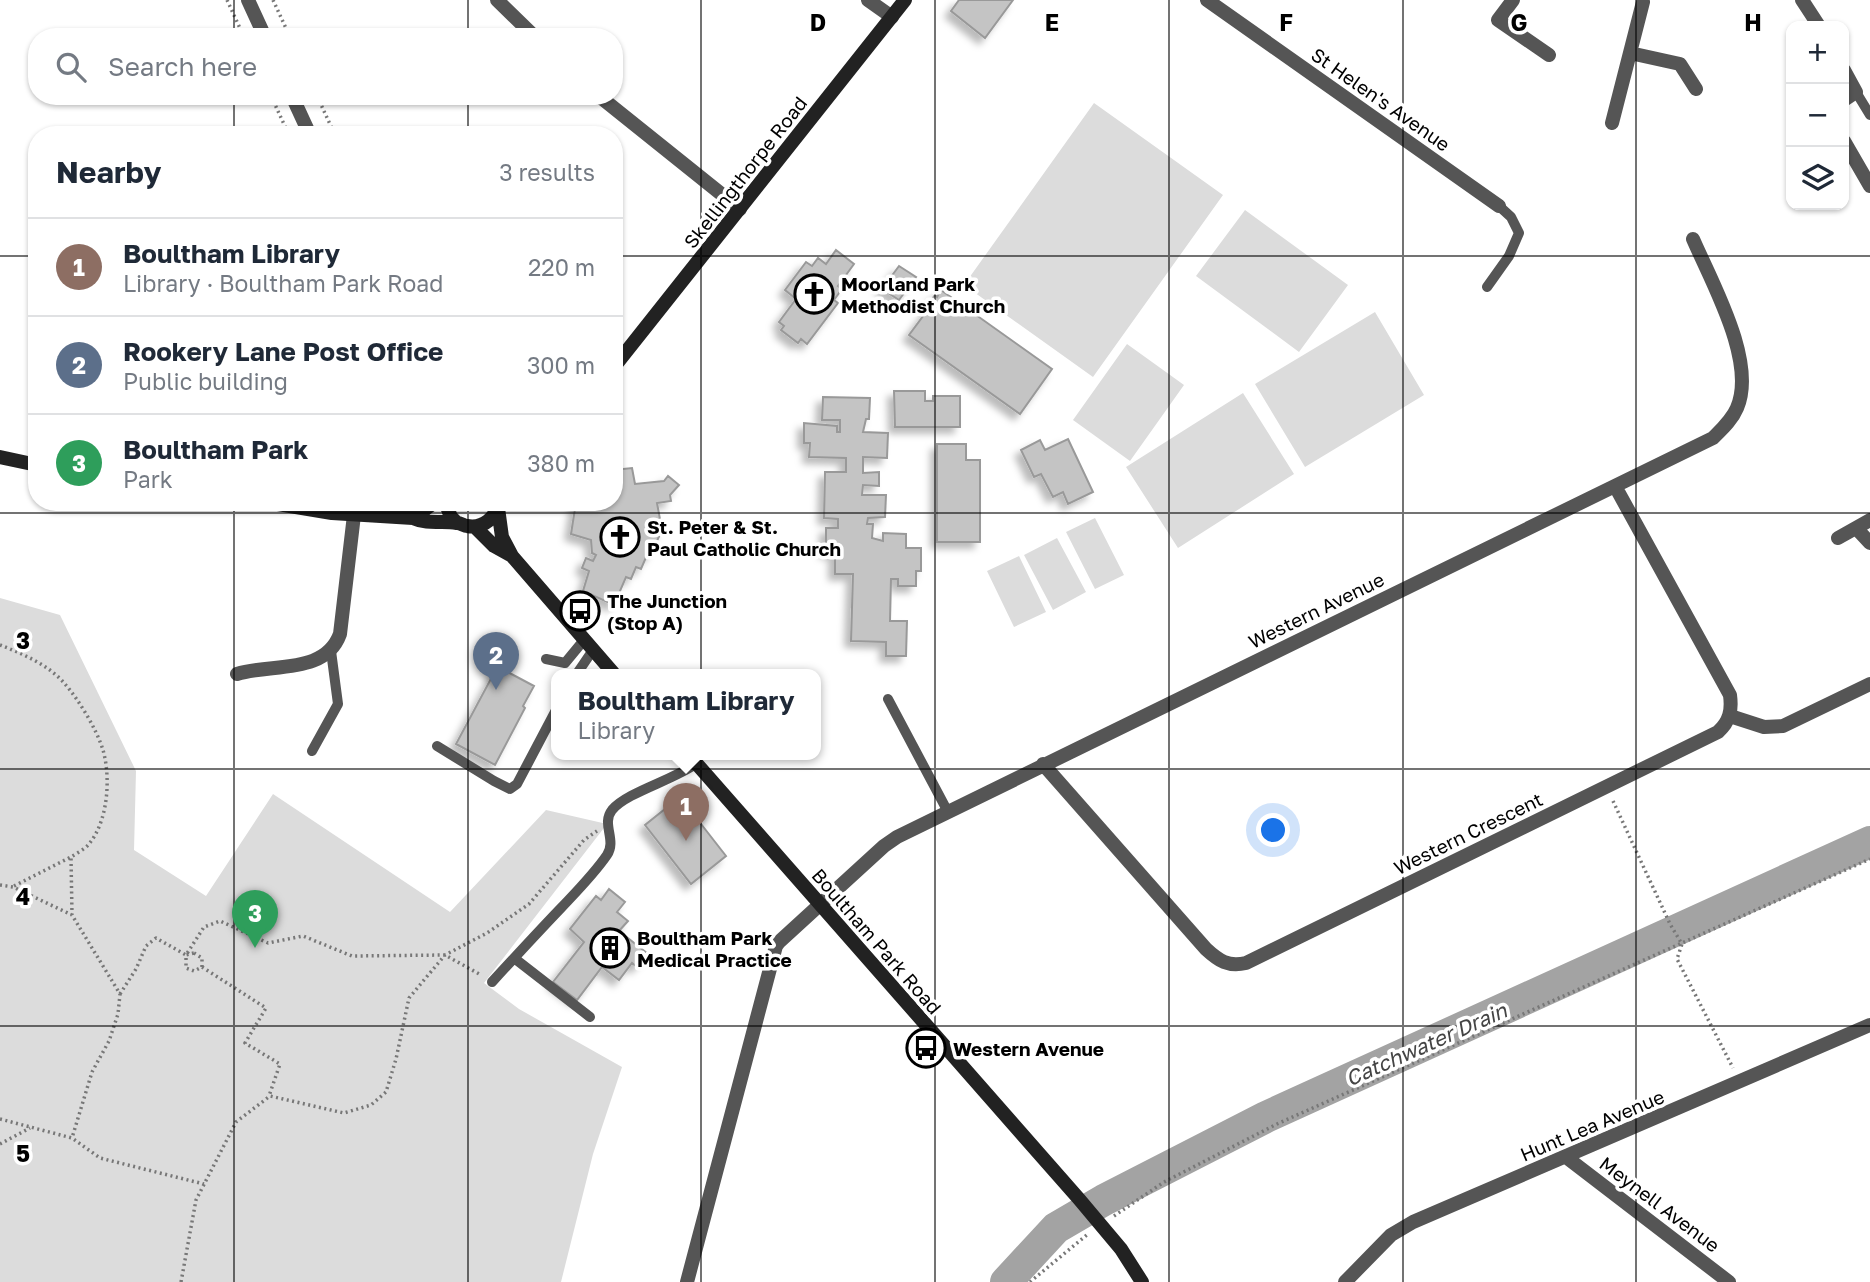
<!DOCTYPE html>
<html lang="en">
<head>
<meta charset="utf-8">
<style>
  body { margin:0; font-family:"Golos Text",sans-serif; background:#f2f2f3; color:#1f2937 }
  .controls { position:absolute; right:21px; top:21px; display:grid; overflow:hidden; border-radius:14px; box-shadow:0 2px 5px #0004 }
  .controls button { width:63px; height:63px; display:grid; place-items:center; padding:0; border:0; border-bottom:2px solid #e0e1e3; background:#fff; color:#1f2937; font:35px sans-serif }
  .you { position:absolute; left:1274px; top:831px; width:24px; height:24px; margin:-18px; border:5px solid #fff; border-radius:50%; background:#1a73e8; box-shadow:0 0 0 10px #1a73e833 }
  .badge { display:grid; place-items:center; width:46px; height:46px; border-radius:50%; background:#000; color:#fff; font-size:23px; font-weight:700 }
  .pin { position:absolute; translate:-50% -58px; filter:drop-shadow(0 2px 4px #0008) }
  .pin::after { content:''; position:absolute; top:37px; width:24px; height:21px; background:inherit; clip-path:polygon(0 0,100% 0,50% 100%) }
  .popup { position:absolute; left:551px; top:669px; width:270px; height:91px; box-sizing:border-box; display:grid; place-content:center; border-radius:14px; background:#fff; filter:drop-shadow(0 2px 5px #0005); font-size:23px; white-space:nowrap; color:#747a83 }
  .popup b { font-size:26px; color:#1f2937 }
  .popup::after { content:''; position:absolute; left:50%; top:100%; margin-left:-14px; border:14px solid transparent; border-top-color:#fff }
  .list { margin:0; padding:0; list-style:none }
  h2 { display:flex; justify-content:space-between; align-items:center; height:91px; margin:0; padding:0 28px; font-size:30px }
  h2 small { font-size:23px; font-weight:400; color:#747a83 }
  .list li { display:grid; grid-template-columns:46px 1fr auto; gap:21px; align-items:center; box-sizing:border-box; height:98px; padding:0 28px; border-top:2px solid #e0e1e3 }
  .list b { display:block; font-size:26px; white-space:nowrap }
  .list p { margin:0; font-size:23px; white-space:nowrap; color:#747a83 }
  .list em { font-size:23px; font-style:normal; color:#747a83 }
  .icon { flex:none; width:38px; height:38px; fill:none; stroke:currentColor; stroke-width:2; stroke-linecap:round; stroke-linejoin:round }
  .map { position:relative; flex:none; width:1870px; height:1282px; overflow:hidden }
  .search { position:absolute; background:#fff; box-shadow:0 2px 5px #0004; left:28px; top:28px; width:595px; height:77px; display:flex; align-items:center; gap:18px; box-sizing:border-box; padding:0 24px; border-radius:28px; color:#747a83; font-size:26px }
  .panel { position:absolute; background:#fff; box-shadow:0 2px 5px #0004; left:28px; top:126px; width:595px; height:385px; border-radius:28px }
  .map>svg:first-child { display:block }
  .green { fill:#dcdcdc }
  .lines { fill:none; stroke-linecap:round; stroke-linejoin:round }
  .river { stroke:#a3a3a3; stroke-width:32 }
  .building { fill:#c4c4c4; stroke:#999; stroke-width:2; filter:url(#shadow) }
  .path { stroke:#777; stroke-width:3.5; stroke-dasharray:2 3.5; stroke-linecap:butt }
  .lane { stroke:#555; stroke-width:10 }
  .street { stroke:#555; stroke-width:14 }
  .secondary { stroke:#222; stroke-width:14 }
  .grid { fill:none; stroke:#000; stroke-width:2; stroke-opacity:0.55 }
  .labels { text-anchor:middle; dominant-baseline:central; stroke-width:7; stroke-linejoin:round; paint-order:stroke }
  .street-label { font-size:19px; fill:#000; stroke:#fff }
  .poi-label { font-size:19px; font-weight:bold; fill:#000; stroke:#fff; text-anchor:start }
  .water-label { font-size:21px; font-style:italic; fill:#444; stroke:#fff }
  .grid-label { font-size:23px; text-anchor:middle; font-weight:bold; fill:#000; stroke:#fff; stroke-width:7; stroke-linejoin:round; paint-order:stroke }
</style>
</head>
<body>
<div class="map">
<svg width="1870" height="1282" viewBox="0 0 1870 1282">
  <defs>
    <filter id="shadow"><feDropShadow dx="-6" dy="6" stdDeviation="3.5" flood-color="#0004"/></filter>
  </defs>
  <rect width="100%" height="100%" fill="#fff"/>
  <!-- green -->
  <path class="green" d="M1094,103L1223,195L1093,377L964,285Z
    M1245,210L1348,285L1299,352L1196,276Z
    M1375,312L1424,395L1305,467L1255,384Z
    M1127,344L1184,385L1130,461L1073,420Z
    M1243,393L1294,474L1178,548L1126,467Z
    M1095,518L1124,575L1095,589L1066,532Z
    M1057,538L1086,592L1053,610L1024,555Z
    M1019,556L1046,612L1014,627L987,571Z
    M0,598L60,615L136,771L134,850L206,896L273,794L450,912L546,810L607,824L484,983L519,1009L622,1067L593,1154L561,1282H0Z"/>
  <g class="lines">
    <!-- river -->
    <path class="river" d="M1006,1282L1056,1228L1104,1200L1266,1117L1870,842"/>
  </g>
  <!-- building -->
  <path class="building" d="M959,0H1013L985,38L951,11Z
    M836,250L854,264L838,286L842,289L834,300L838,303L807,344L801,339L798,343L781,330L784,326L779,322L796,299L785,290L806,262L812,266L818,258L826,264Z
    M899,266L916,277L899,300L882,289Z
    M941,290L1052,369L1020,414L909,335L929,308L927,306L935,295L937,297Z
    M894,391H925V401H933V396H960V427H895Z
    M823,397L870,398L869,419H866L863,432L888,433L887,458L863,457V473L879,472V486L863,485L862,495H886L885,517L868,518L867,524H873L872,538L883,541V533L906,534V548H921V571H916V586H898V579H891L890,621H907L906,656H886V642L851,641L853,574H835V552H826V528H838V519L824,518L825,472H846V458L809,457L810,443H804V423L837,426V432H840V420H822Z
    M1068,439L1093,492L1068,504L1063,492L1053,497L1041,474L1034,477L1021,450L1040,440L1045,450Z
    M937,444H966V460H980V542H937Z
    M632,468L635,484L664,481L668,476L679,485L670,495L671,501L657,503L662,530L650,556L647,555L641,569L636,567L631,579L626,577L614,605L583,591L589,571L582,568L586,558L593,561L596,555L592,553L591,540L571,534L576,502H614V470Z
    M502,669L534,686L523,706L525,708L495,765L456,744L494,673L499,675Z
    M680,797L726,856L691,884L645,825Z
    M609,889L625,902L617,912L628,921L619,931L648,954L637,967L632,963L619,980L602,967L577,1000L553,982L584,942L570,929L596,896L601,900Z"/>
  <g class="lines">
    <!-- path -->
    <path class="path" d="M227,0L244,37
      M273,0L290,37
      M271,96L289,135
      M317,96L335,135
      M0,645C23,654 49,665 65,684C79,700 97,730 103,750C111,778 108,821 89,844C85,849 77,853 71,857L72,915L120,994L118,1014L109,1041L92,1072L72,1138
      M1613,801L1670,924L1682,944L1677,959L1733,1068
      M0,885L13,887L72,915
      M14,886L71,857
      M194,953L202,958V967L194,971L186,968V955Z
      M202,967L266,1008L245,1043L280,1064L269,1096
      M120,994L136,969L146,946L156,938L186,955L204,927L220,921L268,943L303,936L352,956L445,955L481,975
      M0,1119L72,1138L100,1158L204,1184
      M0,1144L30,1128
      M1114,1216L1164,1182L1277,1124L1870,859
      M181,1282L196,1200L236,1122L270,1096L344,1113L371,1105L386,1092L396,1059L409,998L445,955L487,933L529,904L584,840L597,831
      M1030,1282L1088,1234"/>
    <!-- lane -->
    <path class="lane" d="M1856,92L1870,115
      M1487,287L1509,256L1519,233L1511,217L1499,206
      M614,392L616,394
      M546,659L565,663L584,640
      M576,675L593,650
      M888,699L948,812
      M437,746L494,781L510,789L517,784L556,710
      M312,751L338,704L331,651
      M514,958L590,1017
      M492,982C515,957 538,932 561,908C577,891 594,874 607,855C617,840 601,824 612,810C627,792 674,780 697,763"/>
    <!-- street -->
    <path class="street" d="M248,0L265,37
      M497,0L535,37
      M868,0L892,17
      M1207,0L1499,206
      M1513,0L1498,20L1549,55
      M1802,0L1819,26
      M1630,53L1680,64L1696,89
      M1844,70L1856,92L1844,100
      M292,96L310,135
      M599,96L740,209
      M1612,123L1643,2
      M1844,141L1870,186
      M1856,528L1870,543
      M1838,538L1870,520
      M237,674C272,663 325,675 340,634L354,515
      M1730,716L1764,727L1783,726L1870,684
      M1043,764L1206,949C1219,961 1228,967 1246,963L1718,732C1730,721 1732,710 1730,695L1615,486
      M1566,1157L1729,1282
      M687,1282L776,946L779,942L884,846L897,837L1713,438C1722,429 1732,420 1737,408C1757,362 1712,283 1693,239
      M1345,1282L1391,1235L1413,1222L1870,1025"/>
    <!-- secondary -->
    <path class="secondary" d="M614,367L905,0
      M0,457L37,465
      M266,502L332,513L413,518C429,525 441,520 457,523C461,523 464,526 467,526C484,529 496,517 499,502
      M445,502L451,517L457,523
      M498,508L502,537L512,556L615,675
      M413,518L435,502
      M475,527L494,546L512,556
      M689,755L1079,1199L1121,1249L1142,1282"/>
  </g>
  <!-- grid -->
  <path class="grid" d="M234,0V37M468,0V37M701,0V1282M935,0V1282M1169,0V1282M1403,0V1282M1636,0V1282M234,96V135M468,96V135M0,256H37M614,256H1870M234,502V1282M468,502V1282M0,513H1870M0,769H1870M0,1026H1870"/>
  <!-- icons -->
  <defs>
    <g id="church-ring" transform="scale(2.0125)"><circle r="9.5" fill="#fff" stroke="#000" stroke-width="1.5"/><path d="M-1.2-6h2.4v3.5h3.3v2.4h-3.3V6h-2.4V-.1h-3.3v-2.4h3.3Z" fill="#000"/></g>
    <g id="bus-ring" transform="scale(2.0125)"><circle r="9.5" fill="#fff" stroke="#000" stroke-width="1.5"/><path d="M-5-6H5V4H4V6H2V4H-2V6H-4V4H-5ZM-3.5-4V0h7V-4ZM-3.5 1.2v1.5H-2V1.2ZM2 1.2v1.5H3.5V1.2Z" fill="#000"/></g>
    <g id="building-ring" transform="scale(2.0125)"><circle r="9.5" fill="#fff" stroke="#000" stroke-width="1.5"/><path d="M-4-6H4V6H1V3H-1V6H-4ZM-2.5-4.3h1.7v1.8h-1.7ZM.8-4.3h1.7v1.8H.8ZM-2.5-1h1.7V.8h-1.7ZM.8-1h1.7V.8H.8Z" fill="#000"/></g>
  </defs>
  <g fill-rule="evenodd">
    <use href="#church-ring" x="814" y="294"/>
    <use href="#church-ring" x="620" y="537"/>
    <use href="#bus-ring" x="580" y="611"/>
    <use href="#building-ring" x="610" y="948"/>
    <use href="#bus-ring" x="926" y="1048"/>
  </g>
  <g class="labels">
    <!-- street labels -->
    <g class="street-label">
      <text transform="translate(1381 99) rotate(35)">St Helen's Avenue</text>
      <text transform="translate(745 172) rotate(-52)">Skellingthorpe Road</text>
      <text transform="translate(1316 610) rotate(-26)">Western Avenue</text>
      <text transform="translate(1468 833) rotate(-26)">Western Crescent</text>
      <text transform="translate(877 941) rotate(49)">Boultham Park Road</text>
      <text transform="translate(1592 1125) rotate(-23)">Hunt Lea Avenue</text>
      <text transform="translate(1660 1204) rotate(37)">Meynell Avenue</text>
    </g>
    <!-- poi labels -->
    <g class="poi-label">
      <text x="841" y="283">Moorland Park<tspan x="841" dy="22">Methodist Church</tspan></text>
      <text x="647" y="526">St. Peter &amp; St.<tspan x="647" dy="22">Paul Catholic Church</tspan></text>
      <text x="607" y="600">The Junction<tspan x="607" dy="22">(Stop A)</tspan></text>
      <text x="637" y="937">Boultham Park<tspan x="637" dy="22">Medical Practice</tspan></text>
      <text x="953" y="1048">Western Avenue</text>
    </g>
    <!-- water labels -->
    <g class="water-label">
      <text transform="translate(1426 1044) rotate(-24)">Catchwater Drain</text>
    </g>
  </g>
  <g class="grid-label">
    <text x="818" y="31">D</text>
    <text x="1052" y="31">E</text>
    <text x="1286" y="31">F</text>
    <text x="1519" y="31">G</text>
    <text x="1753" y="31">H</text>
    <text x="23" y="649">3</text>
    <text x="23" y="905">4</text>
    <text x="23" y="1162">5</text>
  </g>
</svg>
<div class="controls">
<button>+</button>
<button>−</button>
<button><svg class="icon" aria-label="layers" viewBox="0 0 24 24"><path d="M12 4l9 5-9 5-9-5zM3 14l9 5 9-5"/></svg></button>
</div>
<div class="you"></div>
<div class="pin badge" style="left:686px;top:841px;background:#8d6e63">1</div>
<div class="popup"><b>Boultham Library</b>Library</div>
<div class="pin badge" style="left:496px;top:690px;background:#5c6f8a">2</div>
<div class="pin badge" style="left:255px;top:948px;background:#2e9e5b">3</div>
<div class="search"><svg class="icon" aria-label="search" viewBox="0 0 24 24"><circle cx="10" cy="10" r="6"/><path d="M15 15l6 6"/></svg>Search here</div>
<section class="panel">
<h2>Nearby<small>3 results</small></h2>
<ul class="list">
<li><span class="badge" style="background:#8d6e63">1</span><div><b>Boultham Library</b><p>Library · Boultham Park Road</p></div><em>220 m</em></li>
<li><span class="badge" style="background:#5c6f8a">2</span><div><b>Rookery Lane Post Office</b><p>Public building</p></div><em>300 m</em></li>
<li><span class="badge" style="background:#2e9e5b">3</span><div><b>Boultham Park</b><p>Park</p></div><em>380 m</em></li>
</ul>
</section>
</div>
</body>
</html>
